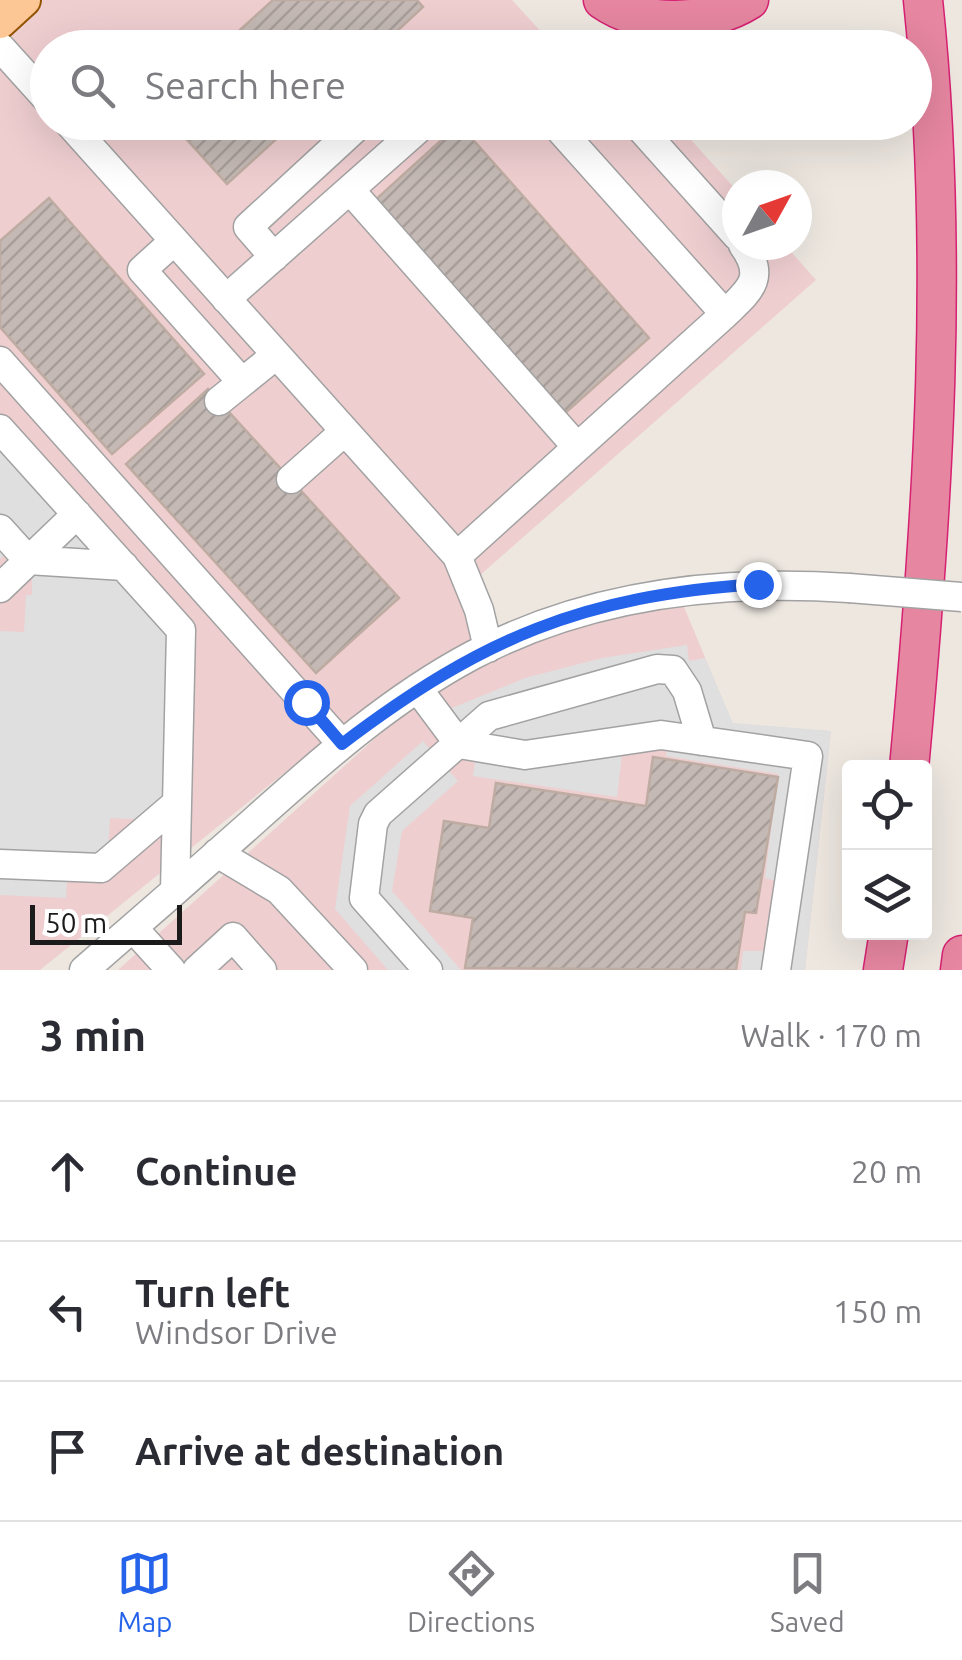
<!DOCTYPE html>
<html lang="en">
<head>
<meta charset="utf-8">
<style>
  body { margin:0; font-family:Ubuntu,sans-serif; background:#f2f2f3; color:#2b2b33 }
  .controls { position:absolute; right:30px; bottom:30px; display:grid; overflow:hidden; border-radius:10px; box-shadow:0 10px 40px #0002 }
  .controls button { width:90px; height:90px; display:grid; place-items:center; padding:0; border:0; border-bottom:2px solid #e1e1e2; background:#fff; color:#2b2b33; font:50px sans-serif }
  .compass { position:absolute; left:722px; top:170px; width:90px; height:90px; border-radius:50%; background:#fff; box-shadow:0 10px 40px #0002; rotate:50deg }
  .scale { position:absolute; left:30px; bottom:25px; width:152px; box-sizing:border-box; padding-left:10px; border:5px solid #1b1b1b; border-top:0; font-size:28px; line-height:35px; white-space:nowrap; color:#1b1b1b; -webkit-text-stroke:8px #fff; paint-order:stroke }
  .stop { position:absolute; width:30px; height:30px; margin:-22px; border:8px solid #2563eb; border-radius:50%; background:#fff }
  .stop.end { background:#2563eb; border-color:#fff; box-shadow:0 2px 10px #0008 }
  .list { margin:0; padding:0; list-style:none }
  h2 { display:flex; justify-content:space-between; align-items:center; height:130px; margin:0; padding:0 40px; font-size:42px }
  h2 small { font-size:32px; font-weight:400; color:#7c7c81 }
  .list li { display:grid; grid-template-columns:65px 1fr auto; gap:30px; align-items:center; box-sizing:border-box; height:140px; padding:0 40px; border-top:2px solid #e1e1e2 }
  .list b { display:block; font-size:38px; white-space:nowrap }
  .list p { margin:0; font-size:32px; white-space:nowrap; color:#7c7c81 }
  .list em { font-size:32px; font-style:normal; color:#7c7c81 }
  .icon { flex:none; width:55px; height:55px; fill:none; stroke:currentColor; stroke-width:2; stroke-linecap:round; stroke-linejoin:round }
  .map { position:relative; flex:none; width:962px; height:970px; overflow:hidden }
  .search { position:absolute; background:#fff; box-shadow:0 10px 40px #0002; left:30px; right:30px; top:30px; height:110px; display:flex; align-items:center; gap:25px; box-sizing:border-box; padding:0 35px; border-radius:55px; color:#7c7c81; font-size:38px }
  .sheet { height:550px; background:#fff }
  nav { display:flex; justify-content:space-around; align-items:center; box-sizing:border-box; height:140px; border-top:2px solid #e1e1e2; background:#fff; font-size:28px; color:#7c7c81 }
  nav a { display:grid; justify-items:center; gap:5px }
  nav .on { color:#2563eb }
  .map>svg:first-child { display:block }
  .commercial { fill:#efced0 }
  .parking { fill:#dfdfdf }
  .building { fill:url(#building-hatch); stroke:#beaca2; stroke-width:2.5 }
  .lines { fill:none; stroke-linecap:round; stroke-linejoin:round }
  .minor-casing { stroke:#a2a2a2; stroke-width:31 }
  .major-casing { stroke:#925300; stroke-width:36 }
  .highway-casing { stroke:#d62172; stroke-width:41 }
  .minor { stroke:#fff; stroke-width:28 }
  .major { stroke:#fcc695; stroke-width:32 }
  .highway { stroke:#e686a1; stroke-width:38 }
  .minor-bridge-casing { stroke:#a2a2a2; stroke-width:31; stroke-linecap:butt }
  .minor-bridge { stroke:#fff; stroke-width:28 }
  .route { stroke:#2563eb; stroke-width:12 }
</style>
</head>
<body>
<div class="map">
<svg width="962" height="970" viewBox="0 0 962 970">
  <defs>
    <pattern id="building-hatch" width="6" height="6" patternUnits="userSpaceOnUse" patternTransform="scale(2.5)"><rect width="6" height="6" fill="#c4b9b4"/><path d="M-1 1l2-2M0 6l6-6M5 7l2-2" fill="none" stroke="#a89e9a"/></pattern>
  </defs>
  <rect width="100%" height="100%" fill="#ede7e0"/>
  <!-- commercial -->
  <path class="commercial" d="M43,0H512L555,47L48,48V122L676,123L737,191V245H785L816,280L462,591L475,646L320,744L40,970H0V38Z
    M682,602L733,725L831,731L805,970H118L390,725L460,673L540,636L610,614Z"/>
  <!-- parking -->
  <path class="parking" d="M0,438L177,637L169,821L110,818L107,867L68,866L66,898L0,895V631L24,632L26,595H32V580L8,553L0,559Z
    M687,645L689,661L705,658L733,723L831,731L805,970H741L743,951H774L783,883L765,878L778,774L666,756L669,730L624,738L617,797L473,776L475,761L452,708L525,678L602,658Z
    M423,741L458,781L402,831L392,891L461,970H388L335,909L350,806Z"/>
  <!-- building -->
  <path class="building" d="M273,0H417L423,7L379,48H220Z
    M171,122H295L227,184Z
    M459,124L649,338L563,415L373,202Z
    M49,198L204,374L112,454L0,327V241Z
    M208,389L399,598L316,673L126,464Z
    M653,757L778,777L756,913L745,912L736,970L465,968L473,918L430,911L444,821L489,828L496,783L646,806Z"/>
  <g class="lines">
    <!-- minor casing -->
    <g class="minor-casing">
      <path id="minor" d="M0,47L48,100
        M445,48H447
        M68,122L457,556L479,610L488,648
        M635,122L737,236
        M350,190L577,447
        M174,241L142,270L242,382
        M274,257L248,227L362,122
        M226,299L426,122
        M725,314C749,291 767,278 743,245
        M0,361L342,744
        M219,401L276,355
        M0,429L181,630L175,891
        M291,479L345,431
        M0,529L28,560L124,566
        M457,556L725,314L553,122
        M0,588L77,514
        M418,689L459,744L525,755L661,735L808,756L776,970
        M217,853L279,890L353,970
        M0,864L101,868L177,803
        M133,928L171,970
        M84,970C142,920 199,870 255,820C323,759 392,698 473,655C590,594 719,579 849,588
        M197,970L233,937L262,970
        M428,970L364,898L373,824L378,814L489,716L657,669L673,670L687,691L702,741"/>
    </g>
    <!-- major casing -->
    <g class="major-casing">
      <path id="major" d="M0,22L24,0"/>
    </g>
    <!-- highway casing -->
    <g class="highway-casing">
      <path id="highway" d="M603,0C643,28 709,25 749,0
        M909,768C933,512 950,256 923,0
        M883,970L889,932
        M960,970L962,955"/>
    </g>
    <!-- minor -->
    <use href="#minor" class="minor"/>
    <!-- major -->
    <use href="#major" class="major"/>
    <!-- highway -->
    <use href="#highway" class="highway"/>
    <!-- minor-bridge casing -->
    <g class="minor-bridge-casing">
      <path id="minor-bridge" d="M849,588L962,597"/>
    </g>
    <!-- minor-bridge -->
    <use href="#minor-bridge" class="minor-bridge"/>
  </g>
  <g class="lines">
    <!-- route -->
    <path class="route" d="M306,702L342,744C482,638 582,596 758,584"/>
  </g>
</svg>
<div class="controls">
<button><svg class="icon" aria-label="locate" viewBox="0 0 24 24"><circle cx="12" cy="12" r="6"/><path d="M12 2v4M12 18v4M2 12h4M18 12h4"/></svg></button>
<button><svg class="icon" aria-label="layers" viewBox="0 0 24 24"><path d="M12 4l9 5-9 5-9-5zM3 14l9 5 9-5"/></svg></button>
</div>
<svg class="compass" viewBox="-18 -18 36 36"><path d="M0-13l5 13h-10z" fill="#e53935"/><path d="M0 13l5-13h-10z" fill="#7c7c81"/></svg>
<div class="scale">50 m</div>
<div class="stop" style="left:306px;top:702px"></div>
<div class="stop end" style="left:758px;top:584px"></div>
<div class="search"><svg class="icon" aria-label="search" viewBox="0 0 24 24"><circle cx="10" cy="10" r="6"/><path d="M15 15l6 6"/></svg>Search here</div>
</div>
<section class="sheet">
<h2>3 min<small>Walk · 170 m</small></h2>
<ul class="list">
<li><svg class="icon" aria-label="ahead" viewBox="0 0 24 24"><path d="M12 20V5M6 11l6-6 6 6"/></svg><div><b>Continue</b></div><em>20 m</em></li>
<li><svg class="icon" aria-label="left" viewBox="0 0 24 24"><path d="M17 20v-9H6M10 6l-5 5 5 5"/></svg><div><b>Turn left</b><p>Windsor Drive</p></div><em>150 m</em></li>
<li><svg class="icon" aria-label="arrive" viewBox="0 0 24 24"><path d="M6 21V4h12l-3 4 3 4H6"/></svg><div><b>Arrive at destination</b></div></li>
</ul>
</section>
<nav>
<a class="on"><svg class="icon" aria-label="map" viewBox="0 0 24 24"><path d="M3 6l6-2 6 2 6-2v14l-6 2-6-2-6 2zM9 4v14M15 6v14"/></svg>Map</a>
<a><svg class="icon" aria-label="directions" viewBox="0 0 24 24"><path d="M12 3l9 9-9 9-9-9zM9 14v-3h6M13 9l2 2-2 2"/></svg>Directions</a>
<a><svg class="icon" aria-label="saved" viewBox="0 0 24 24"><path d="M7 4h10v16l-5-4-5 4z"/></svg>Saved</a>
</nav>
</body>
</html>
